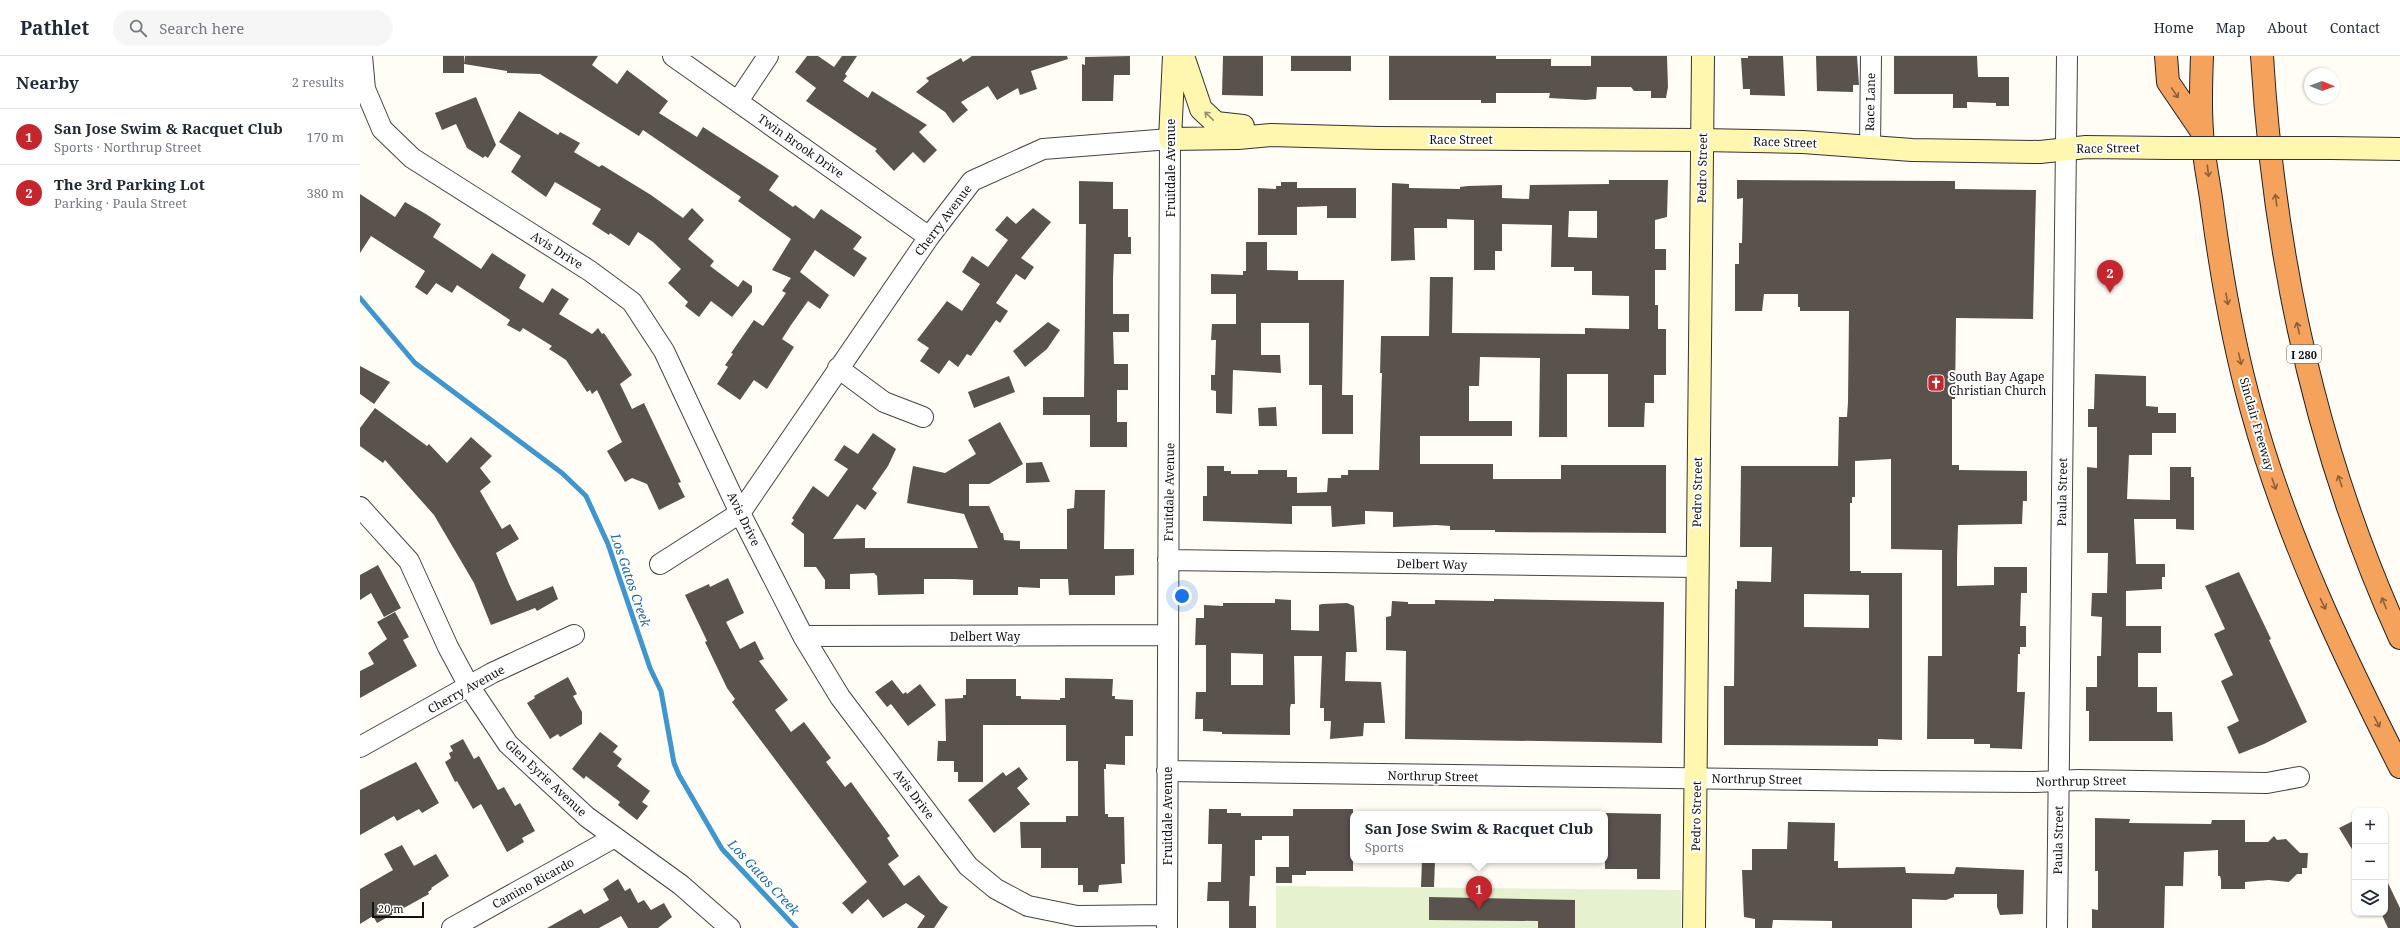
<!DOCTYPE html>
<html lang="en">
<head>
<meta charset="utf-8">
<style>
  body { margin:0; font-family:"Noto Serif",serif; background:#f6f6f7; color:#1f2937 }
  .controls { position:absolute; right:12px; bottom:12px; display:grid; overflow:hidden; border-radius:8px; box-shadow:0 1px 3px #0004 }
  .controls button { width:36px; height:36px; display:grid; place-items:center; padding:0; border:0; border-bottom:1px solid #e0e1e3; background:#fff; color:#1f2937; font:20px sans-serif }
  .compass { position:absolute; left:1944px; top:12px; width:36px; height:36px; border-radius:50%; background:#fff; box-shadow:0 1px 3px #0004; rotate:91deg }
  .scale { position:absolute; left:12px; bottom:10px; width:52px; box-sizing:border-box; padding-left:4px; border:2px solid #111; border-top:0; font-size:11px; line-height:14px; white-space:nowrap; color:#111; -webkit-text-stroke:3px #fff; paint-order:stroke }
  .you { position:absolute; left:822px; top:540px; width:14px; height:14px; margin:-10px; border:3px solid #fff; border-radius:50%; background:#1a73e8; box-shadow:0 0 0 6px #1a73e833 }
  .badge { display:grid; place-items:center; width:26px; height:26px; border-radius:50%; background:#c4262e; color:#fff; font-size:13px; font-weight:700 }
  .pin { position:absolute; translate:-50% -33px; filter:drop-shadow(0 1px 2px #0008) }
  .pin::after { content:''; position:absolute; top:21px; width:14px; height:12px; background:inherit; clip-path:polygon(0 0,100% 0,50% 100%) }
  .popup { position:absolute; left:990px; top:755px; width:258px; height:52px; box-sizing:border-box; display:grid; place-content:center; border-radius:8px; background:#fff; filter:drop-shadow(0 1px 3px #0005); font-size:13px; white-space:nowrap; color:#747a83 }
  .popup b { font-size:15px; color:#1f2937 }
  .popup::after { content:''; position:absolute; left:50%; top:100%; margin-left:-8px; border:8px solid transparent; border-top-color:#fff }
  .list { margin:0; padding:0; list-style:none }
  h2 { display:flex; justify-content:space-between; align-items:center; height:52px; margin:0; padding:0 16px; font-size:17px }
  h2 small { font-size:13px; font-weight:400; color:#747a83 }
  .list li { display:grid; grid-template-columns:26px 1fr auto; gap:12px; align-items:center; box-sizing:border-box; height:56px; padding:0 16px; border-top:1px solid #e0e1e3 }
  .list b { display:block; font-size:15px; white-space:nowrap }
  .list p { margin:0; font-size:13px; white-space:nowrap; color:#747a83 }
  .list em { font-size:13px; font-style:normal; color:#747a83 }
  .icon { flex:none; width:22px; height:22px; fill:none; stroke:currentColor; stroke-width:2; stroke-linecap:round; stroke-linejoin:round }
  .map { position:relative; flex:none; width:2040px; height:872px; overflow:hidden }
  header { display:flex; align-items:center; gap:24px; box-sizing:border-box; height:56px; padding:0 20px; background:#fff; border-bottom:1px solid #e0e1e3 }
  header strong { font-size:19px }
  nav { display:flex; gap:22px; margin-inline-start:auto; font-size:14px }
  .search { width:280px; height:36px; background:#f6f6f7; display:flex; align-items:center; gap:10px; box-sizing:border-box; padding:0 14px; border-radius:22px; color:#747a83; font-size:15px }
  main { display:flex }
  aside { flex:1; background:#fff }
  .map>svg:first-child { display:block }
  .pitch { fill:#e6f2cf }
  .lines { fill:none; stroke-linecap:round; stroke-linejoin:round }
  .stream { stroke:#3f96cf; stroke-width:5 }
  .building { fill:#5a524d; fill-rule:evenodd }
  .street-casing { stroke:#444; stroke-width:22 }
  .secondary-casing { stroke:#333; stroke-width:24 }
  .highway-casing { stroke:#222; stroke-width:24 }
  .street { stroke:#fff; stroke-width:20 }
  .secondary { stroke:#fff6b0; stroke-width:22 }
  .highway { stroke:#f5a25d; stroke-width:22 }
  .secondary-bridge-casing { stroke:#333; stroke-width:24; stroke-linecap:butt }
  .secondary-bridge { stroke:#fff6b0; stroke-width:22 }
  .oneway { stroke:#8e613b }
  .oneway2 { stroke:#948f68 }
  .labels { text-anchor:middle; dominant-baseline:central; stroke-width:4; stroke-linejoin:round; paint-order:stroke }
  .shield { fill:#fff; stroke:#585858; stroke-width:1 }
  .shield-label { font-size:11px; font-weight:bold; fill:#111 }
  .street-label { font-size:12px; fill:#111; stroke:#fff }
  .poi-label { font-size:12px; fill:#111; stroke:#fff; text-anchor:start }
  .water-label { font-size:13px; font-style:italic; fill:#1768a6; stroke:#fff }
</style>
</head>
<body>
<header>
<strong>Pathlet</strong>
<div class="search"><svg class="icon" aria-label="search" viewBox="0 0 24 24"><circle cx="10" cy="10" r="6"/><path d="M15 15l6 6"/></svg>Search here</div>
<nav><a>Home</a><a>Map</a><a>About</a><a>Contact</a></nav>
</header>
<main>
<aside>
<h2>Nearby<small>2 results</small></h2>
<ul class="list">
<li><span class="badge">1</span><div><b>San Jose Swim &amp; Racquet Club</b><p>Sports · Northrup Street</p></div><em>170 m</em></li>
<li><span class="badge">2</span><div><b>The 3rd Parking Lot</b><p>Parking · Paula Street</p></div><em>380 m</em></li>
</ul>
</aside>
<div class="map">
<svg width="2040" height="872" viewBox="0 0 2040 872">
  <rect width="100%" height="100%" fill="#fffdf5"/>
  <!-- pitch -->
  <path class="pitch" d="M916,830L1321,834V872H916Z"/>
  <g class="lines">
    <!-- stream -->
    <path class="stream" d="M0,242L55,307L202,417L226,440L248,488L290,612L301,635L314,707L319,719L362,793L436,872"/>
  </g>
  <!-- building -->
  <path class="building" d="M83,0H104V17H83Z
    M105,0H238L232,9L257,28L267,14L308,45L299,57L337,81L343,71L419,120L409,134L433,151L435,149L454,163L461,153L502,181L493,193L507,202L494,221L455,194L440,216L469,239L460,253L448,245L431,269L422,283L434,291L407,333L394,324L380,344L357,328L368,311L365,309L373,298L371,297L394,264L403,270L426,237L422,235L431,222L412,214L431,183L378,145L381,141L283,74L279,80L180,18L147,17V15L104,8Z
    M447,0H458L474,11L482,0H497L485,18L487,20L483,25L508,42L512,35L567,69L559,76L577,94L564,107L553,96L534,115L515,95L517,93L446,45L456,32L435,16Z
    M612,0H707L708,3L671,15L677,33L660,39L658,32L637,44L628,30L601,46L608,54L593,67L585,56L556,36L569,25L566,22L601,2L603,6Z
    M770,0V19H754L753,45H722V8L725,9V1Z
    M863,0H903V40L862,39Z
    M931,0H991V15H931Z
    M1029,0H1136V3H1191V10H1231V0H1307L1308,31L1306,42H1291V35H1274L1271,31H1237L1236,43L1226,44L1189,42L1190,37H1136V47H1121V44H1029Z
    M1388,0H1423L1425,40L1390,39V33H1383L1381,2H1388Z
    M1456,0H1497L1499,29H1493V36L1457,35Z
    M1534,0H1617L1618,21H1649V50H1636V47L1607,46V52H1593V38H1534Z
    M116,41L136,89L128,102L125,100L123,102L107,92L96,68L82,74L75,57Z
    M159,55L198,79L200,76L220,87L214,96L239,111L242,109L291,139L323,162L332,152L344,164L328,183L354,205L350,210L378,231L383,224L392,230V236L372,261L351,245L339,261L325,250L328,246L308,227L321,213L293,186L278,176L269,190L250,177L249,179L232,168L241,153L195,126L186,141L151,116L161,100L139,86Z
    M1249,124H1308L1307,161L1295,164V193H1306V214H1295V249H1298V273H1306V319H1294V347H1285L1284,371H1248V318H1207V381H1179L1180,302L1120,301L1119,330H1109V365H1152V380H1060V408H1133V423H1201V409H1306V477L1135,476V474H1090V470L1076,469L1033,471V456L1005,455V468L972,471L971,450H932V468L843,465V440H847V410H864V415H871V418H898V414H927V421H937V437L967,436L968,422H981V419H988V414H1019L1022,317H1020L1021,280H1069L1070,221H1093L1092,277L1225,278V272L1269,273V240L1232,239V215H1214V211H1191L1192,169L1142,168V195H1135V214H1114V164L1087,163V172H1054L1055,204L1031,205L1032,127L1049,128V132L1100,133V131L1108,130L1142,129V142L1169,143L1170,129L1249,128ZM1209,155H1237V182L1208,181Z
    M1377,124L1595,125V133L1676,134L1673,263L1596,262L1595,343H1592V409H1599V414L1667,415V445H1663L1662,468L1598,469L1597,503V530L1634,529V511H1667V537H1661L1660,570H1666V591H1660V598H1658L1657,636H1665L1662,693L1630,692V688H1614V683H1567L1568,600H1582V494L1531,493V403L1495,405V441H1492V447H1490V515H1501V517H1542V684L1518,683V690L1364,689V630H1374L1375,533H1377V525L1411,526L1412,491H1380L1381,410H1478L1479,361H1487L1488,346L1489,255H1440V251H1438V238H1404L1402,255H1375V208H1379V187H1382L1383,142L1377,143ZM1444,538L1509,539V572L1444,571Z
    M719,125L753,126V153H768V181H771V198H754L753,222V258H769V276H753L754,308H768V334H757V366H767V391H730V359H683V341H724L726,168H719Z
    M921,126H937V132H996V162H967V150L937,151V179H898V132L916,133V130H921Z
    M0,138L35,161L45,146L66,158L81,168L73,181L121,213L132,197L166,219L159,232L183,247L192,232L209,243L199,258L232,278L238,272L242,278L244,277L272,319L260,328L272,353L284,347L321,426L318,427L325,441L299,454L287,428L272,422L265,426L247,395L262,386L237,334L232,338L230,334L227,336L206,304L189,293L192,290L163,272L160,276L147,269L150,264L97,229L92,237L76,227L67,239L55,231L65,215L11,180L0,197Z
    M673,152L691,166L661,202L674,211L665,224L656,218L636,247L648,255L640,267L636,264L611,300L607,298L598,311L589,304L579,318L560,305L569,292L557,284L587,245L602,255L620,228L602,216L612,200L628,211L648,184L635,174L647,160L656,168Z
    M886,186H907V214L938,215V224H984L982,339H993V378H962V329H949V267H901V299H920L921,317L873,314L872,358L856,357V335L851,334V319H855L856,284H851L852,268H876V238H851V218L883,219V215H886Z
    M688,266L700,274L687,293L665,311L653,295Z
    M0,310L30,326L14,348L0,338Z
    M1735,318L1786,320V350L1798,351V357H1816V377H1792V399H1769L1767,443L1810,444V411H1831V421H1834V474L1816,473V463H1774L1776,508H1805V521H1802V533L1766,535V570H1801V597H1778V631H1797V656H1812L1813,685H1729V655H1726V631H1737V600H1741L1742,561L1731,560L1732,537H1747L1748,497H1727V411L1737,412V371H1728V353H1734Z
    M649,320L655,336L614,352L608,336Z
    M916,351L917,370H899L898,352Z
    M15,352L67,390L69,388L87,407L111,381L132,400L120,412L131,426L120,435L142,473L150,468L159,483L136,497L149,528L157,545L193,530L198,543L177,555L175,552L131,569L114,527L74,459L25,404L23,407L0,390V372Z
    M640,366L663,408L629,428H609V450H629L641,477H643L644,484L660,485V493H707V453L714,452L715,434H745L744,493H774V519L755,520V539H709L708,523H680V532L658,531V539H613V524L594,523H564V538L518,539L517,520L514,517L490,518V533H465V524L456,511H444V478L431,468L434,464L432,462L453,430L468,441L488,413L474,404L484,389L498,398L513,377L536,393L528,410L512,433L517,437L505,454L497,448L473,483L505,482V492H618L604,458L547,447L550,427L553,410L585,417L616,398L608,384Z
    M682,406L690,426L666,427V407Z
    M18,509L41,552L24,561L11,537L0,544V519Z
    M1879,516L1911,583L1909,584L1947,666L1904,688L1879,698L1867,671L1879,665L1861,625L1873,619L1854,578L1865,573L1845,530Z
    M368,522L384,557L366,566L380,593L395,585L404,603L399,605L428,644L415,654L431,676L444,666L471,702L466,706L485,731L491,726L530,780L527,782L539,800L528,808L544,830L559,819L580,846L588,851L574,872H557L565,860L546,847L523,862L508,843L492,858L482,847L507,826L372,646L375,643L367,632L345,586L347,585L325,539L349,528L350,531Z
    M915,543L931,544V574L959,575V549L962,548L987,547L994,550L997,596H986L985,625L1021,626L1025,667H1004L1003,680L970,683L971,665H964V652H960L962,600H934L935,648H931L930,652V679L862,678V676L843,675V663H835L836,636H846V589H835L836,562H844V549L863,550V547H915ZM871,597L903,598V629H871Z
    M1134,543L1304,546L1302,687L1045,683L1046,595L1026,594V561L1031,560L1032,545L1048,546V548H1075V544L1134,545Z
    M35,556L49,581L43,584L57,610L0,642V615L14,608L8,597L27,583L17,566Z
    M208,621L217,638L213,640L222,656V668L200,681L198,678L190,683L167,647L175,642L174,640Z
    M705,622L753,623L752,640H755V643L773,644V680H765V709L746,708V713H744L745,758H748V761H764L765,808H761L762,827L739,829L738,836H723V829H718V812H681V792H661L660,766H706V760H718V705H706V669H623V726H598V716H594V705H577L578,685H586L585,643L603,642V639H606V623H656V640H661V643L700,644V642H705Z
    M532,624L543,638L546,636L547,638L560,628L576,649L548,670L531,648L527,651L515,636Z
    M240,676L258,690L253,696L262,703L257,710L290,735L282,746L288,750L277,764L258,749L260,746L226,720L224,723L212,713Z
    M103,683L114,703L119,700L138,734L144,731L155,750L160,747L175,775L162,782L164,786L147,796L121,748L113,753L97,725L95,726L85,706L91,702L89,697L93,695L90,690Z
    M56,706L79,747L62,757L59,753L37,765L34,760L0,779V734Z
    M659,711L668,723L657,732L670,748L634,777L608,744L643,716L646,720Z
    M849,753H867V757H881V760H933V753H993V815H946V819H932V827H916V811H929V780H902V784H895V820H890L889,850H896V872H869V845H847L848,826H861L862,788H848Z
    M1245,757L1301,758L1300,823H1277V813H1245Z
    M1735,762L1770,763L1769,767L1851,768L1852,764H1885V786H1908L1914,780L1917,784L1926,783L1940,797H1948L1947,812H1942V818H1937L1929,826L1909,824L1885,826V833H1861V824L1860,820H1858V794L1824,796L1823,830H1805L1804,872H1732V853L1738,854V815H1735Z
    M1995,764V798L1979,772Z
    M1428,766L1475,767L1474,805H1478V812L1545,811L1546,817L1594,818L1596,811L1664,814L1663,858L1640,859L1637,851V838H1594V841L1586,844L1552,843V872H1472V865L1413,864L1412,872H1395V863L1384,861L1382,814H1392V793H1427Z
    M42,789L54,810L76,798L89,820L71,832L72,833L68,836L69,838L17,867L13,860L0,868V833L33,814L24,798Z
    M1062,804H1075L1074,831H1061Z
    M2025,821L2040,852V872H2028L2021,857H2025Z
    M258,823L265,835L270,832L278,847L284,844L291,854L304,847L312,861L298,872H268L261,860L239,872H187L221,853L224,858L249,844L243,833Z
    M1069,841L1215,844V872H1178V865L1069,864Z"/>
  <g class="lines">
    <!-- street casing -->
    <g class="street-casing">
      <path id="street" d="M2,0L5,33L22,73L52,102L230,215L272,246L304,295L380,457L443,580L480,641L608,810L636,833L668,850L717,860L807,859
        M313,0L569,181
        M378,45L408,0
        M1510,92L1511,0
        M478,312L524,346L563,361
        M0,451L49,505L88,591L109,630L148,688L227,761L321,829L370,872
        M808,504L1336,511
        M300,508L380,457L569,181L612,125L683,93L810,83L807,872
        M443,580L807,579
        M0,691L132,617L214,579
        M807,715L1522,725L1676,726L1718,724L1907,727L1939,721
        M92,872L255,781
        M1697,872L1707,0"/>
    </g>
    <!-- secondary casing -->
    <g class="secondary-casing">
      <path id="secondary" d="M814,0L810,83L878,82L911,79L1019,82L1342,84L1443,86L1552,94L1680,96L1726,91L1808,92
        M823,0L841,53L856,67L883,70
        M1972,92L2040,93
        M1334,872L1343,0"/>
    </g>
    <!-- highway casing -->
    <g class="highway-casing">
      <path id="highway" d="M1806,0L1808,26L1842,76
        M1842,0C1841,25 1840,50 1842,75C1843,102 1850,130 1853,157C1862,223 1874,291 1892,355C1926,479 1982,597 2040,711
        M1902,0C1914,200 1957,400 2040,582"/>
    </g>
    <!-- street -->
    <use href="#street" class="street"/>
    <!-- secondary -->
    <use href="#secondary" class="secondary"/>
    <!-- highway -->
    <use href="#highway" class="highway"/>
    <!-- secondary-bridge casing -->
    <g class="secondary-bridge-casing">
      <path id="secondary-bridge" d="M1808,92H1972"/>
    </g>
    <!-- secondary-bridge -->
    <use href="#secondary-bridge" class="secondary-bridge"/>
  </g>
  <!-- one-way arrows -->
  <defs><path id="oneway-shaft" d="M-6 0H5M1.5-3L5.5 0L1.5 3" fill="none" stroke-width="1.6" stroke-linecap="round" stroke-linejoin="round"/></defs>
  <g class="oneway">
    <use href="#oneway-shaft" transform="translate(1815 37) rotate(56)"/>
    <use href="#oneway-shaft" transform="translate(1848 115) rotate(83)"/>
    <use href="#oneway-shaft" transform="translate(1916 144) rotate(-98)"/>
    <use href="#oneway-shaft" transform="translate(1867 243) rotate(80)"/>
    <use href="#oneway-shaft" transform="translate(1938 272) rotate(-104)"/>
    <use href="#oneway-shaft" transform="translate(1880 303) rotate(77)"/>
    <use href="#oneway-shaft" transform="translate(1980 425) rotate(-109)"/>
    <use href="#oneway-shaft" transform="translate(1914 428) rotate(71)"/>
    <use href="#oneway-shaft" transform="translate(2024 547) rotate(-112)"/>
    <use href="#oneway-shaft" transform="translate(1963 548) rotate(65)"/>
    <use href="#oneway-shaft" transform="translate(2017 666) rotate(63)"/>
  </g>
  <use class="oneway2" href="#oneway-shaft" transform="translate(849 60) rotate(-136)"/>
  <!-- icons -->
  <defs>
    <g id="church-square" transform="scale(0.9)"><rect x="-9" y="-9" width="18" height="18" rx="4" fill="#c4262e" stroke="#fff"/><path d="M-1.2-6h2.4v3.5h3.3v2.4h-3.3V6h-2.4V-.1h-3.3v-2.4h3.3Z" fill="#fff"/></g>
  </defs>
  <g fill-rule="evenodd">
    <use href="#church-square" x="1576" y="327"/>
  </g>
  <g class="labels">
    <!-- shield labels -->
    <rect class="shield" x="1927" y="289" width="34" height="18" rx="3"/>
    <g class="shield-label">
      <text x="1944" y="298">I 280</text>
    </g>
    <!-- street labels -->
    <g class="street-label">
      <text transform="translate(1510 46) rotate(-89)">Race Lane</text>
      <text x="1101" y="83">Race Street</text>
      <text transform="translate(1425 86) rotate(2)">Race Street</text>
      <text transform="translate(441 90) rotate(35)">Twin Brook Drive</text>
      <text transform="translate(1748 92) rotate(-1)">Race Street</text>
      <text transform="translate(810 112) rotate(-90)">Fruitdale Avenue</text>
      <text transform="translate(1342 112) rotate(-89)">Pedro Street</text>
      <text transform="translate(583 164) rotate(-53)">Cherry Avenue</text>
      <text transform="translate(197 194) rotate(32)">Avis Drive</text>
      <text transform="translate(1897 368) rotate(74)">Sinclair Freeway</text>
      <text transform="translate(809 436) rotate(-89)">Fruitdale Avenue</text>
      <text transform="translate(1337 436) rotate(-89)">Pedro Street</text>
      <text transform="translate(1702 436) rotate(-89)">Paula Street</text>
      <text transform="translate(384 463) rotate(64)">Avis Drive</text>
      <text transform="translate(1072 508) rotate(1)">Delbert Way</text>
      <text x="625" y="580">Delbert Way</text>
      <text transform="translate(106 633) rotate(-29)">Cherry Avenue</text>
      <text transform="translate(1073 720) rotate(1)">Northrup Street</text>
      <text transform="translate(186 722) rotate(43)">Glen Eyrie Avenue</text>
      <text transform="translate(1397 723) rotate(1)">Northrup Street</text>
      <text transform="translate(1721 725) rotate(-1)">Northrup Street</text>
      <text transform="translate(554 738) rotate(53)">Avis Drive</text>
      <text transform="translate(807 760) rotate(-90)">Fruitdale Avenue</text>
      <text transform="translate(1336 760) rotate(-89)">Pedro Street</text>
      <text transform="translate(1698 784) rotate(-89)">Paula Street</text>
      <text transform="translate(173 827) rotate(-29)">Camino Ricardo</text>
    </g>
    <!-- poi labels -->
    <g class="poi-label">
      <text x="1589" y="320">South Bay Agape<tspan x="1589" dy="14">Christian Church</tspan></text>
    </g>
    <!-- water labels -->
    <g class="water-label">
      <text transform="translate(271 524) rotate(71)">Los Gatos Creek</text>
      <text transform="translate(404 821) rotate(47)">Los Gatos Creek</text>
    </g>
  </g>
</svg>
<div class="controls">
<button>+</button>
<button>−</button>
<button><svg class="icon" aria-label="layers" viewBox="0 0 24 24"><path d="M12 4l9 5-9 5-9-5zM3 14l9 5 9-5"/></svg></button>
</div>
<svg class="compass" viewBox="-18 -18 36 36"><path d="M0-13l5 13h-10z" fill="#e53935"/><path d="M0 13l5-13h-10z" fill="#747a83"/></svg>
<div class="scale">20 m</div>
<div class="you"></div>
<div class="pin badge" style="left:1119px;top:853px">1</div>
<div class="popup"><b>San Jose Swim &amp; Racquet Club</b>Sports</div>
<div class="pin badge" style="left:1750px;top:237px">2</div>
</div>
</main>
</body>
</html>
